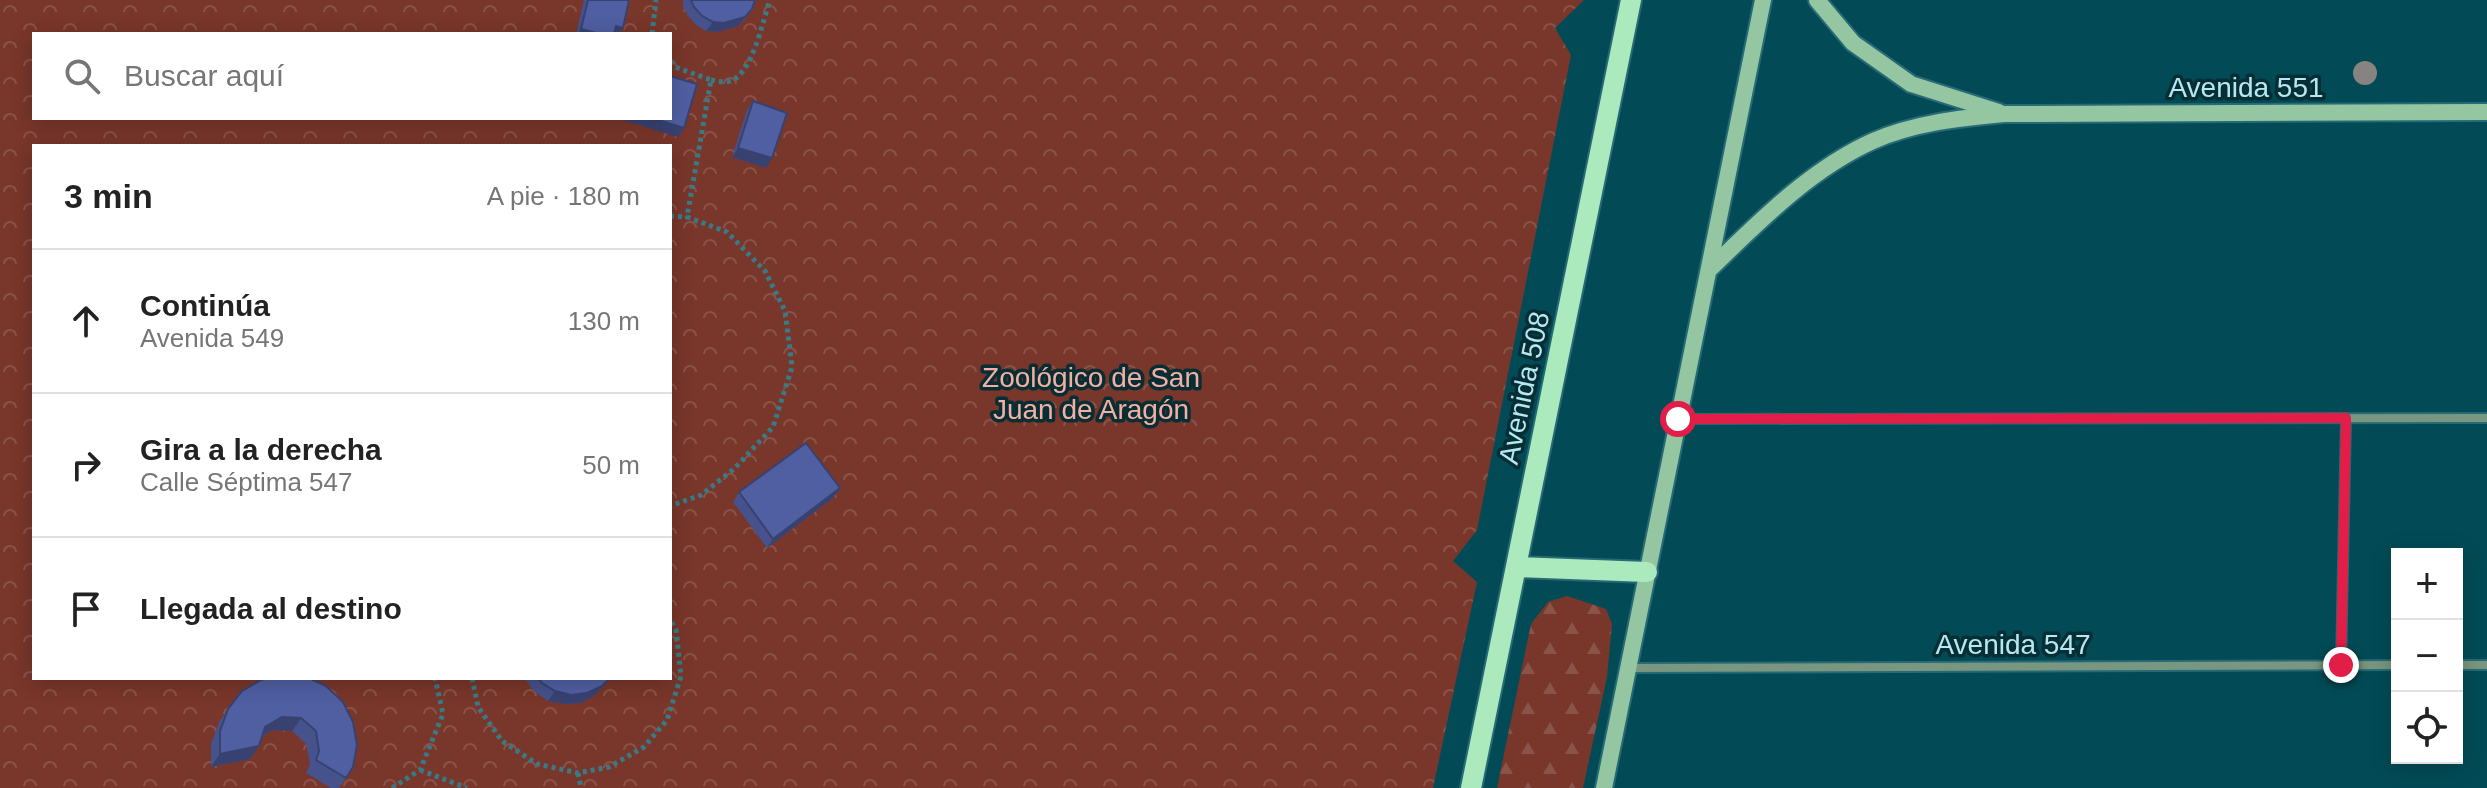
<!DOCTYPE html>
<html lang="es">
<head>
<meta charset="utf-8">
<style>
  body { margin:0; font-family:Helvetica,sans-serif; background:#f6f6f6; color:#222 }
  .controls { position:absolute; right:24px; bottom:24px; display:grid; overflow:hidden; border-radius:0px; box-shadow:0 4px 20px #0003 }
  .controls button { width:72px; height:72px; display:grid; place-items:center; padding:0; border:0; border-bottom:2px solid #e0e0e0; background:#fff; color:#222; font:40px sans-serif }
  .stop { position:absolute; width:24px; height:24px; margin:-18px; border:6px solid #e11d48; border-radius:50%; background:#fff }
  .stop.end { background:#e11d48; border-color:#fff; box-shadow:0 2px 8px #0008 }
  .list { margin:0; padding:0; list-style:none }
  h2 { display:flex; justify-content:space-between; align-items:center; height:104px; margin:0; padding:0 32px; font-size:34px }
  h2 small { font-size:26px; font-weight:400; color:#767676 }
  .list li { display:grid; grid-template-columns:52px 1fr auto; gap:24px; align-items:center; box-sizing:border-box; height:144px; padding:0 32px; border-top:2px solid #e0e0e0 }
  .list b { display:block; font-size:30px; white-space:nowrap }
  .list p { margin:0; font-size:26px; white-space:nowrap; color:#767676 }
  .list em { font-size:26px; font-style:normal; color:#767676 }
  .icon { flex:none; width:44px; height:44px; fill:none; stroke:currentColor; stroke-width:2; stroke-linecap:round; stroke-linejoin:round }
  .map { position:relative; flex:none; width:2487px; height:788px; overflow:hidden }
  .search { position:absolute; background:#fff; box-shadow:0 4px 20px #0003; left:32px; top:32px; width:640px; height:88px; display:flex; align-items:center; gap:20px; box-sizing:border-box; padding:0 28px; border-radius:0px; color:#767676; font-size:30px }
  .panel { position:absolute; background:#fff; box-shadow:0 4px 20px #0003; left:32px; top:144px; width:640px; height:536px; border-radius:0px }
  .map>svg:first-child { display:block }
  .forest { fill:url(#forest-firs) }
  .park { fill:url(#park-crowns); fill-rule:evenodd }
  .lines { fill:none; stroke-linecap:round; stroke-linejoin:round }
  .street-casing { stroke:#266a75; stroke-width:12 }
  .secondary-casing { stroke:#266a75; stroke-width:20 }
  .primary-casing { stroke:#266a75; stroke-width:24 }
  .path { stroke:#387b86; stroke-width:5; stroke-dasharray:4 4; stroke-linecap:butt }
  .street { stroke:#789680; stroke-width:8 }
  .secondary { stroke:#95c6a2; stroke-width:16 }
  .primary { stroke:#abeabc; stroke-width:20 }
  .tree { fill:#878380 }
  .wall { fill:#45528b }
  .shaded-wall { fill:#384271 }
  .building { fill:#505fa2; stroke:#384271; stroke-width:2 }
  .route { stroke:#e11d48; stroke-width:10 }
  .labels { text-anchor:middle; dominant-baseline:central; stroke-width:7; stroke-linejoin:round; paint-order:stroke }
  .street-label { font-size:28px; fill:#b5e8f3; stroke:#072e35 }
  .park-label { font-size:28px; fill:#f3b0a2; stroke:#072e35 }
</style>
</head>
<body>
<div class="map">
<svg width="2487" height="788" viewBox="0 0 2487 788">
  <defs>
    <pattern id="forest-firs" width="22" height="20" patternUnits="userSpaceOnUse" patternTransform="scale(2)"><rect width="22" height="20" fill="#79362a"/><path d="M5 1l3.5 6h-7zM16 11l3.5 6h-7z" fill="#8a5349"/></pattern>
    <pattern id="park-crowns" width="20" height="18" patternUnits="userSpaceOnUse" patternTransform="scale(2)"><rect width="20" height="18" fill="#79362a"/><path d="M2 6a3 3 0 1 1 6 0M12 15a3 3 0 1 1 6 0" fill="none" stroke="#8a5349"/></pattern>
  </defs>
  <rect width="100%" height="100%" fill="#024b56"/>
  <!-- forest -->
  <path class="forest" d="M1567,596L1606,609L1612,624L1607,677L1583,788H1497L1531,624L1548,602Z"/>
  <!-- park -->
  <path class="park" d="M0,0H1584L1555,28L1571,55L1477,530L1453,561L1477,582L1433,788H0ZM34,34H670V118H34ZM34,146H670V678H34Z"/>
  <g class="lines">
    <!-- street casing -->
    <g class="street-casing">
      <path id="street" d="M1678,419L2487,418
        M2341,665L2346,418
        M2457,665H2487
        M1629,668L2397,665"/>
    </g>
    <!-- secondary casing -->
    <g class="secondary-casing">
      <path id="secondary" d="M1817,0L1853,43L1911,84L1999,112
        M1709,270C1759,222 1809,170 1873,141C1914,123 1960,118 2004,114L2487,112
        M1604,788L1763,0"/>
    </g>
    <!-- primary casing -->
    <g class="primary-casing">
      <path id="primary" d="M1516,567L1647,572
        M1471,788L1631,0"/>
    </g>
    <!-- path -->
    <path class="path" d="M652,34L656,0
      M670,62L675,67L711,80L687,217L727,232L765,271L785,311L792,367L773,427L734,469L701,495L670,506
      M711,80C717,81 724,83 730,81C752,75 763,20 770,0
      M670,216L687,217
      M472,678L478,707L502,741L537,764L578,773L609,767L644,747L667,720L681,676L676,630L670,620
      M420,770L467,788
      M578,773L581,788
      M392,788L420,770L443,714L435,678"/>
    <!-- street -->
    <use href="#street" class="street"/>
    <!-- secondary -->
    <use href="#secondary" class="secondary"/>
    <!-- primary -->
    <use href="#primary" class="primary"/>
  </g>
  <!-- trees -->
  <circle class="tree" cx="2365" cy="73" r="12"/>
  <!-- wall -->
  <path class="wall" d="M584,0H629L623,28L618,34H576Z
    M683,0H755L746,18L738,26L717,32L706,31L696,25L688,16L683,6Z
    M753,101L766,168L732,157L747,110Z
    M840,488L833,498L767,548L733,502L739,492Z
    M309,678L346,778L339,788H331L306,773L310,764L306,744L292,731L272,730L262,737L259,746L250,759L211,767V744L219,722L228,709Z
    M524,678H611L595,695L581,703L565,704L548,701L535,692Z"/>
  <!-- shaded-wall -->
  <path class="shaded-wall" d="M752,9L738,26L717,32L706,31L713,22Z
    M616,26L623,28L618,34H610Z
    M581,29L600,34H578Z
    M616,118H652L684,128L678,137Z
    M738,148L772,158L766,168L732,157Z
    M840,488L833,498L767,548L773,539Z
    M611,678L595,695L581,703L565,704L548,701L555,691Z
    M282,717L301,718L292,731L272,730L256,740L265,727Z
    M259,746L250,759L211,767L220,754Z"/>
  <!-- building -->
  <path class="building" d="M588,0H629L623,28L616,26L614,34H600L581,29Z
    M691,0H755L752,9L745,17L724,23L713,22L702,16L694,7Z
    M670,76L697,84L684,128L652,118H670Z
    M753,101L787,113L772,158L738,148Z
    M806,443L840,488L773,539L739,492Z
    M267,678H309L326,686L343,702L353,722L357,745L353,767L346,778L316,760L319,751L316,731L301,718L282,717L265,727L259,746L220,754V731L228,709L242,691L261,680Z
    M538,678H610L602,686L587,693L571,695L555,691L542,683Z"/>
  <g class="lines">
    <!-- route -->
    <path class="route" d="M1678,419L2346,418L2341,665"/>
  </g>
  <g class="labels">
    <!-- street labels -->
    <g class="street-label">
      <text x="2246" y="87">Avenida 551</text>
      <text transform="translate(1524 388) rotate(-78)">Avenida 508</text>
      <text x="2013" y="644">Avenida 547</text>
    </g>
    <!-- park labels -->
    <g class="park-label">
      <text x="1091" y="377">Zoológico de San<tspan x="1091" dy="32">Juan de Aragón</tspan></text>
    </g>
  </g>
</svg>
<div class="controls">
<button>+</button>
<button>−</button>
<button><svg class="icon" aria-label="locate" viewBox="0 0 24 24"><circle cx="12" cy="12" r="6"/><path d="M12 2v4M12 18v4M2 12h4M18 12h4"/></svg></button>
</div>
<div class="stop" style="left:1678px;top:419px"></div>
<div class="stop end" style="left:2341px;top:665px"></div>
<div class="search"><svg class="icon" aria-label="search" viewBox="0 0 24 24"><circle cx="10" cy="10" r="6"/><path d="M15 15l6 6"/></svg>Buscar aquí</div>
<section class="panel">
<h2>3 min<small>A pie · 180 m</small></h2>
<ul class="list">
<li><svg class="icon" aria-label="ahead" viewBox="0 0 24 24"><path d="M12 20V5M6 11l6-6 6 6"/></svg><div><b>Continúa</b><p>Avenida 549</p></div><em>130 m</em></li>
<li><svg class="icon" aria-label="right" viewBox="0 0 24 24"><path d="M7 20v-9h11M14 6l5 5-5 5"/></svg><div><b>Gira a la derecha</b><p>Calle Séptima 547</p></div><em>50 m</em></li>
<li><svg class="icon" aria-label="arrive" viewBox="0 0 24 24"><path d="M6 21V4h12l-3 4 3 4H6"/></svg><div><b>Llegada al destino</b></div></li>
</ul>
</section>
</div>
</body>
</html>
